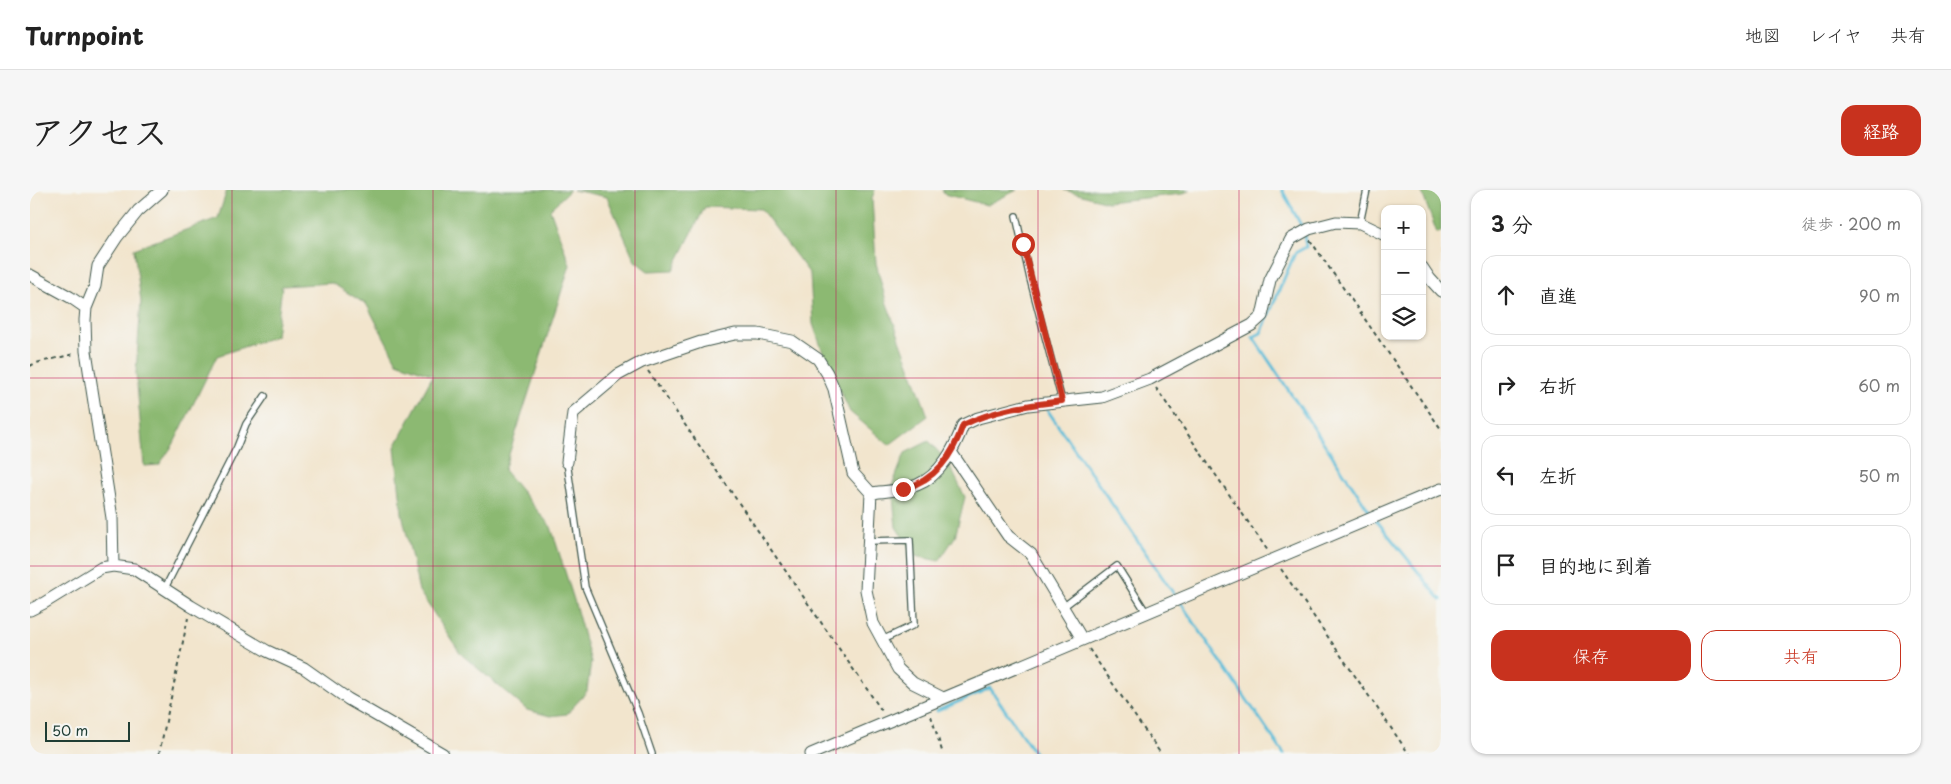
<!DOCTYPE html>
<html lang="ja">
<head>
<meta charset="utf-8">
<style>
  body { margin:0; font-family:"Playpen Sans","Klee One",sans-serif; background:#f6f6f6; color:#222 }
  .controls { position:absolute; right:15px; top:15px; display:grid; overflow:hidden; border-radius:10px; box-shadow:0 1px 4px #0004 }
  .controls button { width:45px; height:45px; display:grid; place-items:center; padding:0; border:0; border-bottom:1px solid #e0e0e0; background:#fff; color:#222; font:25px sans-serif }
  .scale { position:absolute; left:15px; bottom:12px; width:85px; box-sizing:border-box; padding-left:5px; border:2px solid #1f3d34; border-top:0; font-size:14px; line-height:18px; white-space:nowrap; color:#1f3d34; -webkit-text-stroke:4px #f6f6f2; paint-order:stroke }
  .stop { position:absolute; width:15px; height:15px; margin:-11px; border:4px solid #c8321e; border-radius:50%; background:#fff }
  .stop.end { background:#c8321e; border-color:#fff; box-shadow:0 1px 5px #0008 }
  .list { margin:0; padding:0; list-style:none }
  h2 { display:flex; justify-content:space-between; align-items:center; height:65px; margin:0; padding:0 20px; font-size:21px }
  h2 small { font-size:16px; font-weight:400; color:#767676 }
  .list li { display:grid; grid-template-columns:32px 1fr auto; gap:15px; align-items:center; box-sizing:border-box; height:80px; margin:0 10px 10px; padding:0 10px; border:1px solid #e0e0e0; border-radius:15px }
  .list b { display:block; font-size:19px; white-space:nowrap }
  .list em { font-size:16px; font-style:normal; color:#767676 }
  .actions { display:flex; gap:10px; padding:15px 20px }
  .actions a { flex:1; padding:11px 0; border:1px solid #c8321e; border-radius:15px; text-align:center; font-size:18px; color:#c8321e }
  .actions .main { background:#c8321e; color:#fff }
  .icon { flex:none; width:28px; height:28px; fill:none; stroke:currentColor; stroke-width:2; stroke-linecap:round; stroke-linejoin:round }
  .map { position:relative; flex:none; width:1411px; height:564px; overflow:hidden; border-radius:15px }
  header { display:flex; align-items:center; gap:30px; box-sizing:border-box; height:70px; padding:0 25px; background:#fff; border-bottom:1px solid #e0e0e0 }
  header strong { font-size:24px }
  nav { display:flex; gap:28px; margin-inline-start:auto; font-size:18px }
  .intro { display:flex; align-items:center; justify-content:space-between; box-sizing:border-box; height:120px; padding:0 30px }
  h1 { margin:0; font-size:35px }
  .button { padding:12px 22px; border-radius:15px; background:#c8321e; color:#fff; font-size:18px; font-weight:700 }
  main { display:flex; gap:30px; padding:0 30px }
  aside { flex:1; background:#fff; border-radius:15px; box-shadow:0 1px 4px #0004 }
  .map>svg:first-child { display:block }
  .forest { fill:#8cb972; stroke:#567b53 }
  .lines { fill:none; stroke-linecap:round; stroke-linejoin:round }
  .stream { stroke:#5abcd8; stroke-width:3 }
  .lane-casing { stroke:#3f564b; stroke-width:8 }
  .street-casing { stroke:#3f564b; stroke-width:13 }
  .path { stroke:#3f564b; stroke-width:2; stroke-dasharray:4 4; stroke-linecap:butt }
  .lane { stroke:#fff; stroke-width:5.5 }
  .street { stroke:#fff; stroke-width:11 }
  .route { stroke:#c8321e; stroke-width:6 }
  .grid { fill:none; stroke:#c2185b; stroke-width:1; stroke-opacity:0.55 }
</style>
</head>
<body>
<header>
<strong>Turnpoint</strong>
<nav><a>地図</a><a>レイヤ</a><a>共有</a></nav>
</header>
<div class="intro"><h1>アクセス</h1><a class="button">経路</a></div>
<main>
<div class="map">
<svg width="1411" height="564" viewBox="0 0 1411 564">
  <rect width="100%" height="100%" fill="#f6f6f2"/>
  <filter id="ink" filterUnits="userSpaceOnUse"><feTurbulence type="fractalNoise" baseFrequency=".02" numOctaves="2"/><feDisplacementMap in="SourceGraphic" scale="10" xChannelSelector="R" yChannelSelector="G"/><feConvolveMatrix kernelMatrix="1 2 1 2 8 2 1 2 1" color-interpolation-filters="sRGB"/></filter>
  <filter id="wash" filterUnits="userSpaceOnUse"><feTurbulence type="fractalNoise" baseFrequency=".0096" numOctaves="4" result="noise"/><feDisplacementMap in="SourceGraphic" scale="20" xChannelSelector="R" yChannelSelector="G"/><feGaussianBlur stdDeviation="1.12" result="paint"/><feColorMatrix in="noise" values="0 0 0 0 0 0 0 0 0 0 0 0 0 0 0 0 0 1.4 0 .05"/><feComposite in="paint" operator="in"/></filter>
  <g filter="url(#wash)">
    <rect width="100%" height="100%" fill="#f2e5cd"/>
    <!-- forest -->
    <path class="forest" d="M197,0H540L520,19L540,75L474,280L521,337L544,410L561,472L557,501L537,524L520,526L497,520L431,464L389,401L372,323L365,257L403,185L367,172L337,115L302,93L252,96L246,146L187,166L143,255L129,275L114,276L106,183L111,111L104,59L188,28Z
      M543,0H845L842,8L846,73L856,111L898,226L859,255L820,222L795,168L783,134L780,84L731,19L675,17L643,80L618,81L605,71L577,7Z
      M912,0H987L957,15L914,4Z
      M1034,0H1160L1152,4L1077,12Z
      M1391,0H1411V42L1407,43Z
      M899,251L919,274L935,307L925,347L909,371L885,366L866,337L862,296L875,263Z"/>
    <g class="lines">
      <!-- stream -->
      <path class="stream" d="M1252,0L1273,39
        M1274,45L1276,57L1265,63L1231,143L1223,147L1342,325
        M1016,218L1146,407
        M1346,330L1411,410
        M1150,412L1254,564
        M907,521L960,498L1005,564"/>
    </g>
  </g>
  <g filter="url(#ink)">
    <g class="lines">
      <!-- lane casing -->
      <g class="lane-casing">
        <path id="lane" d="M986,26L1000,89L1032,211
          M1330,33L1337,0
          M537,272L555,397L608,523L622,564
          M839,351L880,350L884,435L852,450
          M135,398L207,257L216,234L235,206
          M1033,417L1087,376L1116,422"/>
      </g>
      <!-- street casing -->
      <g class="street-casing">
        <path id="street" d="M1392,77L1400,89L1411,101
          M0,85L40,107L56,118
          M921,262L978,346L1001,364L1052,449
          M537,272L543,223L588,185L612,172L671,152L705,144H728L762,151L788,169L797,183L804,199L823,283L841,303L836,400L843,433L868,479L883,493L913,508
          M841,303C856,301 872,301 887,295C910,286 925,258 933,235L948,228L998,215L1072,207L1120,189L1222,135L1232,126L1240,90L1261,49L1279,39L1306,32L1330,33L1355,45
          M83,376L82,328L56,161L55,130L56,118L65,96L68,76L87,47L108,21L132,0
          M0,420L14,413L71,378L83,376L104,379L161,416L237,461L274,478L318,509L413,564
          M781,564L1411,299"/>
      </g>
      <!-- path -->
      <path class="path" d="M1280,50L1411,239
        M0,176L6,173L44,164
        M618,181L852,521
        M1126,198L1238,361
        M1251,379L1379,564
        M1059,459L1131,564
        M901,526L913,564
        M129,564L158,428"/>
      <!-- lane -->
      <use href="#lane" class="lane"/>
      <!-- street -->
      <use href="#street" class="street"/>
    </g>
  </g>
  <g class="lines" filter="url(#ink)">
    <!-- route -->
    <path class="route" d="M873,299C906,290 922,267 933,235C963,220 998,215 1032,211L993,54"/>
  </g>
  <!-- grid -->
  <path class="grid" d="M202,0V564M403,0V564M605,0V564M806,0V564M1008,0V564M1209,0V564M0,188H1411M0,376H1411"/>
</svg>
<div class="controls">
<button>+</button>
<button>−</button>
<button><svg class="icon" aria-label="layers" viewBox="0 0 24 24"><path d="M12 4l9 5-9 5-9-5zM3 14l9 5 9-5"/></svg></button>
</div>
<div class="scale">50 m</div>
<div class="stop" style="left:993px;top:54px"></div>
<div class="stop end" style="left:873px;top:299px"></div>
</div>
<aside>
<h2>3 分<small>徒歩 · 200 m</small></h2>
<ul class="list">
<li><svg class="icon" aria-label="ahead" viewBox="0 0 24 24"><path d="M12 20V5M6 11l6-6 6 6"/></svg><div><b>直進</b></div><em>90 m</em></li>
<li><svg class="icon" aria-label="right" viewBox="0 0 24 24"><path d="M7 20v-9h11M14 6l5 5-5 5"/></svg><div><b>右折</b></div><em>60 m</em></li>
<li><svg class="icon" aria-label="left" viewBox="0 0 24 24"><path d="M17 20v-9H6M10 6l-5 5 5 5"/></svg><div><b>左折</b></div><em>50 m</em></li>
<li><svg class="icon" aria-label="arrive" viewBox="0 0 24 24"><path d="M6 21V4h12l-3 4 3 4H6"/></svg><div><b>目的地に到着</b></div></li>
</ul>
<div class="actions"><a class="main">保存</a><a>共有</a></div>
</aside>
</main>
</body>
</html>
